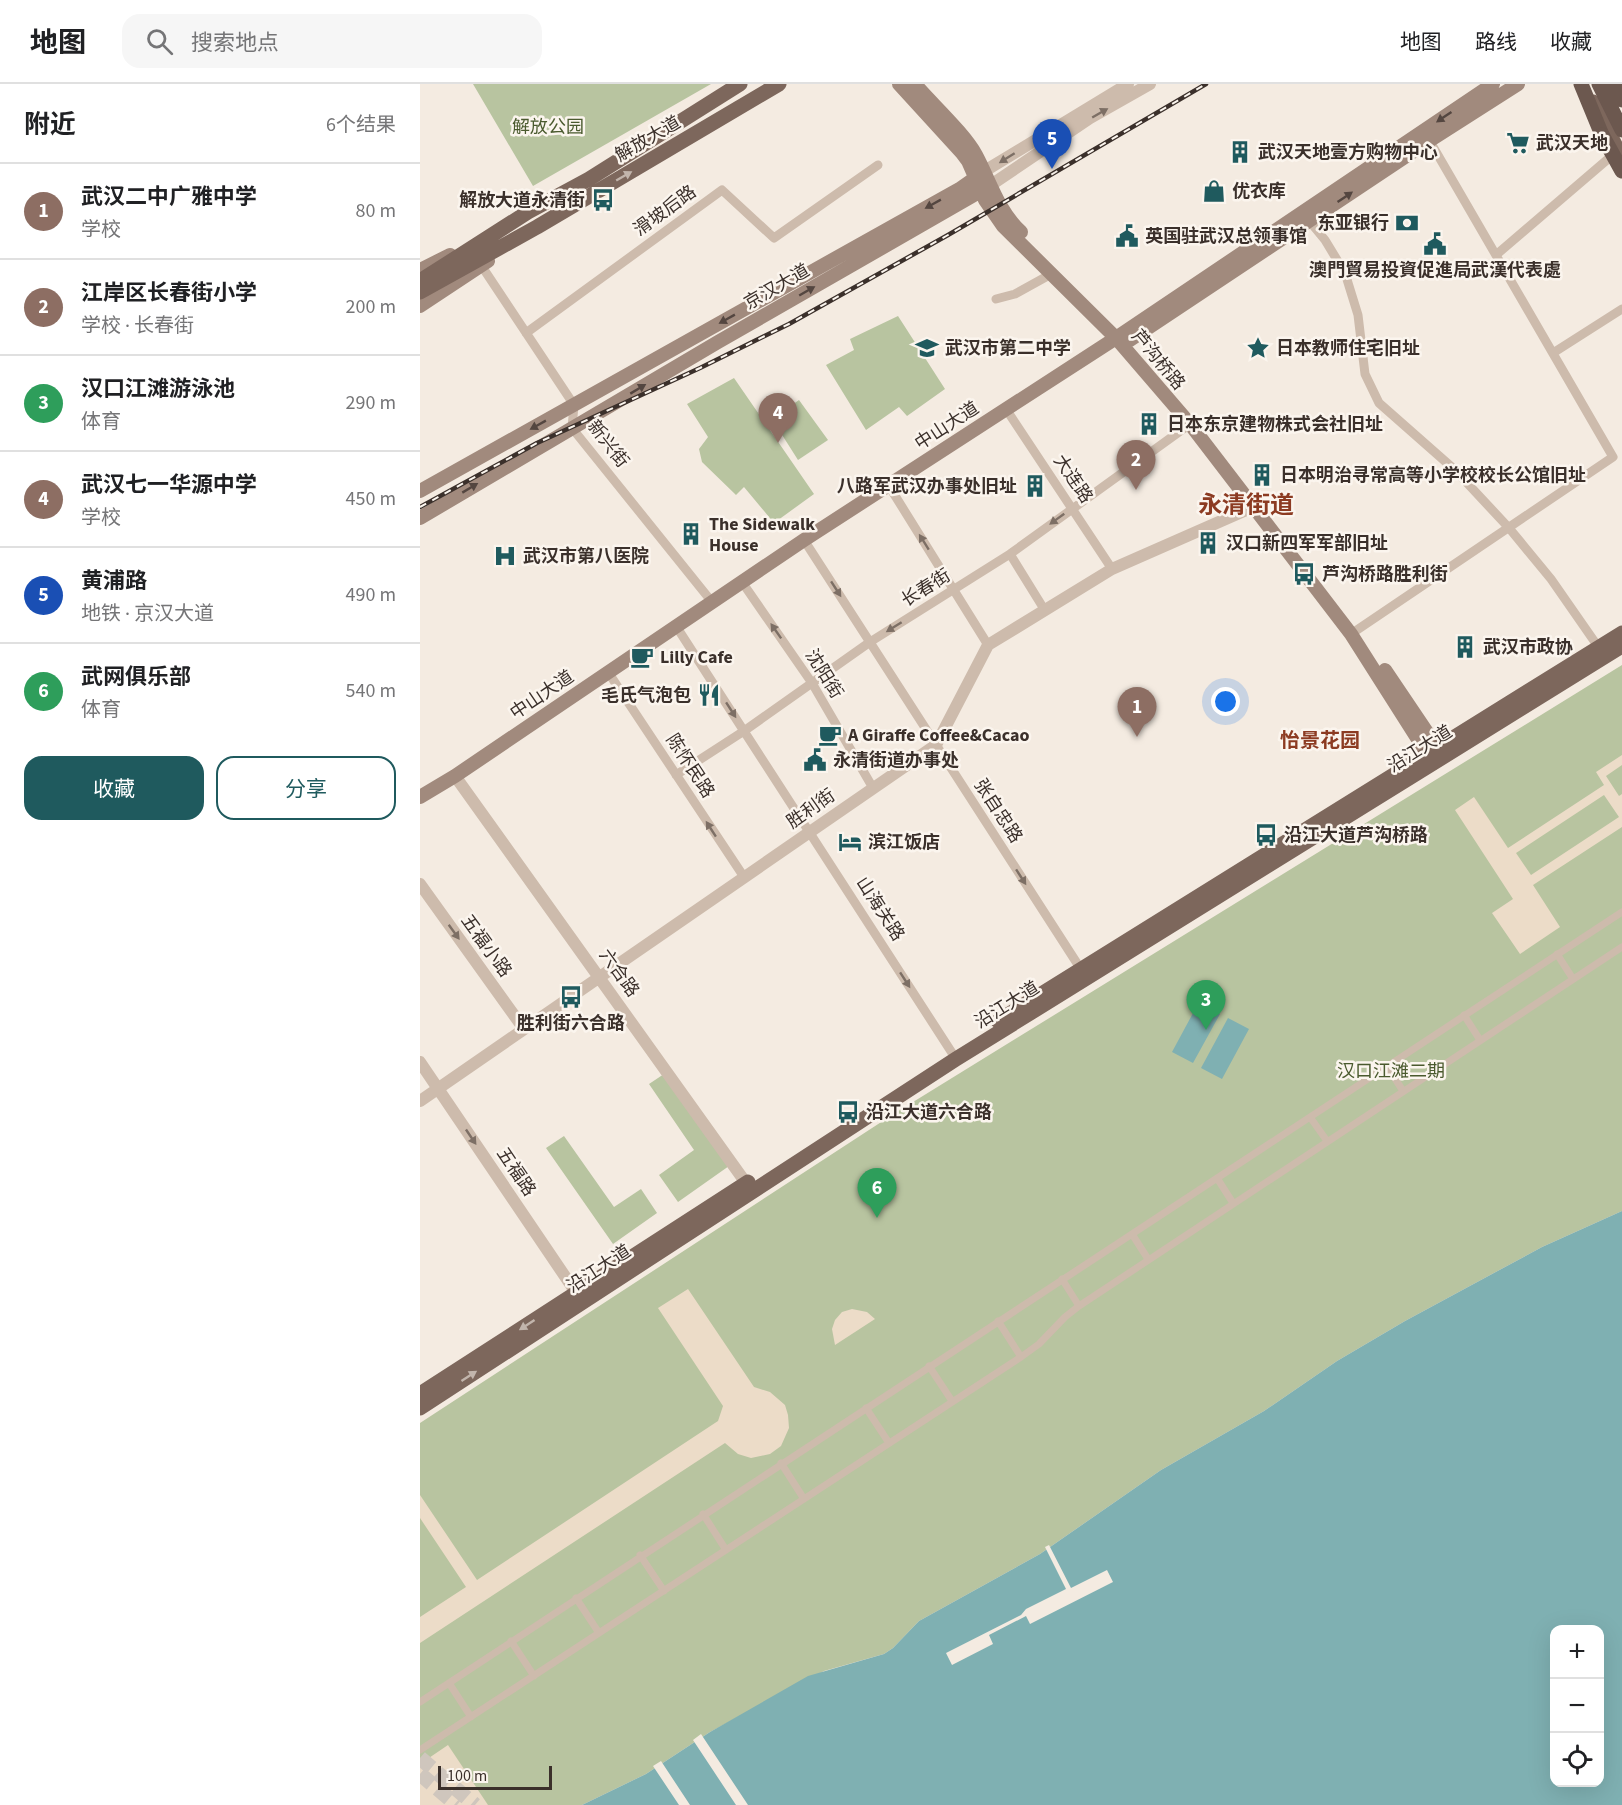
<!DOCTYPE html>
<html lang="zh">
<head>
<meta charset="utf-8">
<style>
  body { margin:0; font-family:"Source Sans 3","Noto Sans SC",sans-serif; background:#f6f6f6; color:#202124 }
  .controls { position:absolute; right:18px; bottom:18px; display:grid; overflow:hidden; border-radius:12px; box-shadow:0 6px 24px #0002 }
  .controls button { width:54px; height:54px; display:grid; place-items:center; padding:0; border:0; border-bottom:2px solid #e0e0e0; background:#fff; color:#202124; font:30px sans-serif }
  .scale { position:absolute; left:18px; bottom:15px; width:114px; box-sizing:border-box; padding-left:6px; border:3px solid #3b302b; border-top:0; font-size:16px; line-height:21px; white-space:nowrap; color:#3b302b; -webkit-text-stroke:4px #fbf5ee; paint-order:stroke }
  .you { position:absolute; left:806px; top:618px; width:21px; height:21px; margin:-15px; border:4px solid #fff; border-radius:50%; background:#1a73e8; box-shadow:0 0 0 9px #1a73e833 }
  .badge { display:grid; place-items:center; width:39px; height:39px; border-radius:50%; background:#1f5a5e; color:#fff; font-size:20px; font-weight:700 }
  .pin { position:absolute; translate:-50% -50px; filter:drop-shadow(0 2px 3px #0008) }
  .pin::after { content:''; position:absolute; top:32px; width:21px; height:18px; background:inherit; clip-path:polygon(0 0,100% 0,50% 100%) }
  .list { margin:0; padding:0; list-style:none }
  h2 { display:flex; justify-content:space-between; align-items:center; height:78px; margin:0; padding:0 24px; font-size:26px }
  h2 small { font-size:20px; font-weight:400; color:#757577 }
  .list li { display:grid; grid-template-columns:39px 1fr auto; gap:18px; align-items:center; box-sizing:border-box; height:96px; padding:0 24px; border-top:2px solid #e0e0e0 }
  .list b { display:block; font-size:22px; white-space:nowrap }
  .list p { margin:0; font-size:20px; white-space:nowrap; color:#757577 }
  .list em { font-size:20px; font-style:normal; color:#757577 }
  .actions { display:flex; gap:12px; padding:18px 24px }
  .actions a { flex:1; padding:14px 0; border:2px solid #1f5a5e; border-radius:18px; text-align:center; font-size:21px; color:#1f5a5e }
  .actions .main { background:#1f5a5e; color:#fff }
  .icon { flex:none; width:33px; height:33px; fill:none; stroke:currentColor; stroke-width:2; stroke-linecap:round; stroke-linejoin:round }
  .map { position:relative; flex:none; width:1202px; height:1721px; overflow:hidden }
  header { display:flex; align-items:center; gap:36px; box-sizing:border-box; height:84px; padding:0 30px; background:#fff; border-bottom:2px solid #e0e0e0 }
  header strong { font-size:28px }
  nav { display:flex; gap:33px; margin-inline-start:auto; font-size:21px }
  .search { width:420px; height:54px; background:#f6f6f6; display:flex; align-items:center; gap:15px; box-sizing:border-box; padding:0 21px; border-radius:18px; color:#757577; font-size:22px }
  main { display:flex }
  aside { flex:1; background:#fff }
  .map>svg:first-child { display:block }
  .green { fill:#b8c4a0 }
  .plaza { fill:#ecdcc8; fill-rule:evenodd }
  .water { fill:#7fb0b2; fill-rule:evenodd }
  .pier { fill:#f4ebe1 }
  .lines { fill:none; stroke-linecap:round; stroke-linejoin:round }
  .primary-tunnel { stroke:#cfc6bd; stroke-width:15; stroke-dasharray:15 8; stroke-linecap:butt }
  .pedestrian { stroke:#cdbbac; stroke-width:7 }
  .minor { stroke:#cdbbac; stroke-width:9 }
  .tertiary { stroke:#cdbbac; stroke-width:12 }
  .secondary { stroke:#a18a7d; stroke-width:14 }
  .primary { stroke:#7d675c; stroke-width:15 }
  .trunk { stroke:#6c584f; stroke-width:15 }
  .rail-casing { stroke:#3b302b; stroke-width:4.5 }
  .rail { stroke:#fbf5ee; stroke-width:2; stroke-dasharray:7; stroke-linecap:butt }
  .trunk-bridge { stroke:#6c584f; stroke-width:15 }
  .oneway { fill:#7d6f65 }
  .oneway2 { fill:#544640 }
  .oneway3 { fill:#c2b5ac }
  .labels { text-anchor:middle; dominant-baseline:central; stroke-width:5; stroke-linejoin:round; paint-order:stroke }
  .park-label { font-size:18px; fill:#4a5a2e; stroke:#fbf5ee }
  .street-label { font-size:18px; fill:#3b302b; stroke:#fbf5ee }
  .poi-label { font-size:18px; font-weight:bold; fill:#3b302b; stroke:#fbf5ee; text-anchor:start }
  .neighbourhood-label { font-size:20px; font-weight:bold; fill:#8c3b22; stroke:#fbf5ee }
  .district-label { font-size:24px; font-weight:bold; fill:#8c3b22; stroke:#fbf5ee }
</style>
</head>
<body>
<header>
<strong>地图</strong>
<div class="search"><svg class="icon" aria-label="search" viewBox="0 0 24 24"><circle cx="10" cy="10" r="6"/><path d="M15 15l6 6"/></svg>搜索地点</div>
<nav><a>地图</a><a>路线</a><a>收藏</a></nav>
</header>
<main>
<aside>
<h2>附近<small>6个结果</small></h2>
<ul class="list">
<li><span class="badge" style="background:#8d6e63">1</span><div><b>武汉二中广雅中学</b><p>学校</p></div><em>80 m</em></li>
<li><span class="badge" style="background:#8d6e63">2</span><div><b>江岸区长春街小学</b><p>学校 · 长春街</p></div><em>200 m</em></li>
<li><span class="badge" style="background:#2e9e5b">3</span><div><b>汉口江滩游泳池</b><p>体育</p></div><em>290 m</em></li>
<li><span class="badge" style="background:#8d6e63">4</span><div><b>武汉七一华源中学</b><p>学校</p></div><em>450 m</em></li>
<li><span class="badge" style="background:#1a4fb4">5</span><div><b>黄浦路</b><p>地铁 · 京汉大道</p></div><em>490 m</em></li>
<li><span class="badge" style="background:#2e9e5b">6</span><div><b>武网俱乐部</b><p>体育</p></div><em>540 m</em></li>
</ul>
<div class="actions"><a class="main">收藏</a><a>分享</a></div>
</aside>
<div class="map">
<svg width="1202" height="1721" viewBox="0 0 1202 1721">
  <rect width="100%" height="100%" fill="#f4ebe1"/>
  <!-- green -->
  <path class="green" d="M53,0H291L113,102Z
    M478,232L525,305L487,332L479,323L446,346L406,281L434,266L430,255Z
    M314,294L394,410L354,439L324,403L316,411L282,378L279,365L288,353L267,320Z
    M379,316L408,356L378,376L352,335Z
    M1202,581V1127L1122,1163L985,1237L917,1277L844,1327L741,1386L620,1470L499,1537L473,1564L464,1570L404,1587L290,1648L226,1690L162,1721H0V1339L472,1031Z
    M244,990L309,1082L258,1118L239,1091L274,1066L229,1000Z
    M144,1052L194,1123L221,1105L237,1129L193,1160L126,1064Z"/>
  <!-- plaza -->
  <path class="plaza" d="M1202,671V681L1186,692L1199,712L1202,710V743L1113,801L1140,843L1100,870L1072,829L1093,815L1035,726L1054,713L1088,764L1184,701L1176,688ZM1184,711L1199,733L1111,791L1096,769Z
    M268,1205L334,1303L350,1308L365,1321L368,1331L369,1344L361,1362L350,1370L331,1374L318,1370L305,1359L0,1559V1533L46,1503L0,1434V1411L57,1496L298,1337L303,1322L238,1224Z
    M432,1225L447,1228L455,1235L415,1261L412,1245L415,1236L422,1228Z
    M28,1661L68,1721H0V1680Z"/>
  <!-- water -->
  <path class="water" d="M779,918L800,930L773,979L752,968Z
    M808,934L829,945L802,995L781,984Z
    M1202,1127V1721H162L226,1690L290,1648L388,1592L464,1570L473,1564L499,1537L620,1470L741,1386L844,1327L917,1277L985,1237L1122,1163ZM1134,1546H1180V1698H1134Z"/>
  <!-- pier -->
  <path class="pier" d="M629,1461L651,1504L687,1486L693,1498L610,1540L606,1532L569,1551L573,1560L532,1581L526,1569L601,1531L606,1525L646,1505L625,1463Z
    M281,1650L328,1721H316L273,1656Z
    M241,1677L270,1721H271H259L233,1682Z"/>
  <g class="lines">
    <!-- primary-tunnel -->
    <path class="primary-tunnel" d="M0,1674L55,1721
      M0,1690L37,1721"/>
    <!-- pedestrian -->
    <path class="pedestrian" d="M1137,870L1153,895
      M1044,931L1060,956
      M967,982L983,1007
      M890,1033L907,1057
      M797,1094L813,1119
      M712,1150L728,1175
      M642,1195L659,1222
      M578,1237L601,1273
      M509,1282L532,1317
      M446,1324L469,1359
      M361,1379L384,1415
      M283,1430L306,1466
      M220,1471L244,1507
      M156,1514L179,1549
      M91,1557L114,1592
      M29,1599L51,1633
      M0,1618L1202,828
      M0,1666L601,1273L619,1260L645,1233L659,1222L1202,863"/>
    <!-- minor -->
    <path class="minor" d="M886,133L905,156L925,189L938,231L945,290L959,319L1035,386L1089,444L1131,495L1179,564
      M1076,171L1195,69
      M61,181L154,321L152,344L292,518
      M576,215L595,210L633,189
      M106,249L302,106L354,154L458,81
      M1133,269L1202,225
      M586,325L692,485
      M469,402L568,561
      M384,456L662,887
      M590,470L624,525
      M322,498L392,599L453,704
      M256,542L536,975
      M931,550L1193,373L1008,54
      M188,588L324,793
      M256,691L324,647L450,558L590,470L770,340"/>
    <!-- tertiary -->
    <path class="tertiary" d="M563,88L708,0
      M562,107L670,34L730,0
      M35,692L331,1106
      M0,800L104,945
      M0,978L161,1216
      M0,1017L516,661L568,561L692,485L833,423L840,418"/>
    <!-- secondary -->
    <path class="secondary" d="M479,0L542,69L548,77L565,116L583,142L696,254L770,340L931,550L1013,679
      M495,0C512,20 545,50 556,71C570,97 578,127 601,148
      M0,186L30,171
      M0,222L68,177
      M700,258L710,256L1009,57L1098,0
      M0,407L541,104L561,90
      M0,434L298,258L561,107
      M965,586L1023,672
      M0,713L35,692L384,456L696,254L1073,0"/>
    <!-- primary -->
    <path class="primary" d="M1173,18L1202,74
      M0,197L108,128L169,95L320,0
      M0,208L117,143L359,0
      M578,937L1202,549
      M0,1310L328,1098
      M0,1324L536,975L1202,562"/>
    <!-- trunk -->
    <path class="trunk" d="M1161,0L1182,51
      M1179,0L1202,46
      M1194,0L1202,16"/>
    <!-- rail casing -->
    <g class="rail-casing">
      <path id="rail" d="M0,423L117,359L280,284L369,240L528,151L786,0"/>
    </g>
    <!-- rail -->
    <use href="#rail" class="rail"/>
    <!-- trunk-bridge -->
    <path class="trunk-bridge" d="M1182,51L1202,87"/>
  </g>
  <!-- one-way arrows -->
  <defs><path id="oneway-solid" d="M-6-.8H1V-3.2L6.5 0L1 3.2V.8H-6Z" transform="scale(1.5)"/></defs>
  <g class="oneway">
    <use href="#oneway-solid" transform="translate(680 29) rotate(-30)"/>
    <use href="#oneway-solid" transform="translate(587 74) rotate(148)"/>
    <use href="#oneway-solid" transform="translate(637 435) rotate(144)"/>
    <use href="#oneway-solid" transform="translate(504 458) rotate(-122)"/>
    <use href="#oneway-solid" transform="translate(416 505) rotate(57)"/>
    <use href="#oneway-solid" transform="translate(474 543) rotate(148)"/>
    <use href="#oneway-solid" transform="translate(356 547) rotate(-125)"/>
    <use href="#oneway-solid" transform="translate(311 626) rotate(57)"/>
    <use href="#oneway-solid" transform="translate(291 745) rotate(-123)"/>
    <use href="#oneway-solid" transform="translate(601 793) rotate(57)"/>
    <use href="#oneway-solid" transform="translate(34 848) rotate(54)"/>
    <use href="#oneway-solid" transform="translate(485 896) rotate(57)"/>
    <use href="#oneway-solid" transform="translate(51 1053) rotate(56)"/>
  </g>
  <g class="oneway2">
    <use href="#oneway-solid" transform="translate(1024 33) rotate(146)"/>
    <use href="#oneway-solid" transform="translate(925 113) rotate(-34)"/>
    <use href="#oneway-solid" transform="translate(513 120) rotate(151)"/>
    <use href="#oneway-solid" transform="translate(387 207) rotate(-30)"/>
    <use href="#oneway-solid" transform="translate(307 235) rotate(151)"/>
    <use href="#oneway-solid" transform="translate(218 305) rotate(-31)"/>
    <use href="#oneway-solid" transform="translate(118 341) rotate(151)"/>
    <use href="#oneway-solid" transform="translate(50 404) rotate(-31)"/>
  </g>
  <g class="oneway3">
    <use href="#oneway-solid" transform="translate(204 92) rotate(-30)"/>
    <use href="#oneway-solid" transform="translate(107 1241) rotate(147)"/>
    <use href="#oneway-solid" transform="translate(49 1292) rotate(-33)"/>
  </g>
  <!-- icons -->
  <defs>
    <g id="supermarket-bare" transform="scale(1.8)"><path d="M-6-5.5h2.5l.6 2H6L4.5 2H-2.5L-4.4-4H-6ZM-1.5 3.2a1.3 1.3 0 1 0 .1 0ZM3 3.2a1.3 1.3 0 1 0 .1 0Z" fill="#1f5a5e" stroke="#fbf5ee" stroke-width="2.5" paint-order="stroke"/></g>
    <g id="building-bare" transform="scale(1.8)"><path d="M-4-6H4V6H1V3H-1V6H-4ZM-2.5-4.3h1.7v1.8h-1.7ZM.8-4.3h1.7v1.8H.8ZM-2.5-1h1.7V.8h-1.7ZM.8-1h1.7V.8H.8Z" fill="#1f5a5e" stroke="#fbf5ee" stroke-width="2.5" paint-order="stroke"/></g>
    <g id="shop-bare" transform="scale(1.8)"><path d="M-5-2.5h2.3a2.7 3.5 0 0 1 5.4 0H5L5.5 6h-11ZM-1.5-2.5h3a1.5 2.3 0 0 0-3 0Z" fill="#1f5a5e" stroke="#fbf5ee" stroke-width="2.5" paint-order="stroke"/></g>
    <g id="bus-bare" transform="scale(1.8)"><path d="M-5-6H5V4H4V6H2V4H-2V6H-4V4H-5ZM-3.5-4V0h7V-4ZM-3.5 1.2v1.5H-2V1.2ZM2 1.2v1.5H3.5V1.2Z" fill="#1f5a5e" stroke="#fbf5ee" stroke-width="2.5" paint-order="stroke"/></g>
    <g id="bank-bare" transform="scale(1.8)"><path d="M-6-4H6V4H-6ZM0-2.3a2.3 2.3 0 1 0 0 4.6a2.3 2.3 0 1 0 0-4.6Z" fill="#1f5a5e" stroke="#fbf5ee" stroke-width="2.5" paint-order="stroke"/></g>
    <g id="civic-bare" transform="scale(1.8)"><path d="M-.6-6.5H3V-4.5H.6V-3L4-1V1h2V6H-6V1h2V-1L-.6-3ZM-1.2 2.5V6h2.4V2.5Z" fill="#1f5a5e" stroke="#fbf5ee" stroke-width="2.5" paint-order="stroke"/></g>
    <g id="school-bare" transform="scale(1.8)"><path d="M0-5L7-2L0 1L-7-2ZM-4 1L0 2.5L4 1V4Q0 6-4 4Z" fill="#1f5a5e" stroke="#fbf5ee" stroke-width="2.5" paint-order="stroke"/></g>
    <g id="sight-bare" transform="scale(1.8)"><path d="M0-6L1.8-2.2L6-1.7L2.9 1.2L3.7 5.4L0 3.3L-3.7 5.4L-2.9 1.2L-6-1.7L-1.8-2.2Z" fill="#1f5a5e" stroke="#fbf5ee" stroke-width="2.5" paint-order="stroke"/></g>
    <g id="hospital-bare" transform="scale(1.8)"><path d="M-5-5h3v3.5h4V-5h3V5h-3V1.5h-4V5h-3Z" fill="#1f5a5e" stroke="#fbf5ee" stroke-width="2.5" paint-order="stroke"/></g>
    <g id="cafe-bare" transform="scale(1.8)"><path d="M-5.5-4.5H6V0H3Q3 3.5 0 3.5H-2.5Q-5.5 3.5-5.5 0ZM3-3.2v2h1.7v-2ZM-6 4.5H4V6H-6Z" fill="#1f5a5e" stroke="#fbf5ee" stroke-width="2.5" paint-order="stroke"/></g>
    <g id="restaurant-bare" transform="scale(1.8)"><path d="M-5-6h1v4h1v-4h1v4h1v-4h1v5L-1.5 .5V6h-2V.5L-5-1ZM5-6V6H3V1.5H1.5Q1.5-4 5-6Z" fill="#1f5a5e" stroke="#fbf5ee" stroke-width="2.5" paint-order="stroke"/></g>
    <g id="hotel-bare" transform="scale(1.8)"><path d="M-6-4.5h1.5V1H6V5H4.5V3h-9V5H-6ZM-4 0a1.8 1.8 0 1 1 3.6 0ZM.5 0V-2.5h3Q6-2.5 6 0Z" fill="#1f5a5e" stroke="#fbf5ee" stroke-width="2.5" paint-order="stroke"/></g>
  </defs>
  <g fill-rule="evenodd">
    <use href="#supermarket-bare" x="1098" y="59"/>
    <use href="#building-bare" x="820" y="68"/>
    <use href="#shop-bare" x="794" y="107"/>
    <use href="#bus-bare" x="183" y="116"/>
    <use href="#bank-bare" x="987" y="139"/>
    <use href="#civic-bare" x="707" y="152"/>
    <use href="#civic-bare" x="1015" y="160"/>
    <use href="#school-bare" x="507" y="264"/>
    <use href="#sight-bare" x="838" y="264"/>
    <use href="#building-bare" x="729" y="340"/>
    <use href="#building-bare" x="842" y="391"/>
    <use href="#building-bare" x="615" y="402"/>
    <use href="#building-bare" x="271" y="450"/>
    <use href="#building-bare" x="788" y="459"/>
    <use href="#hospital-bare" x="85" y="472"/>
    <use href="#bus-bare" x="884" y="490"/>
    <use href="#building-bare" x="1045" y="563"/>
    <use href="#cafe-bare" x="222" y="573"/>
    <use href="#restaurant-bare" x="289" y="611"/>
    <use href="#cafe-bare" x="410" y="651"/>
    <use href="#civic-bare" x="395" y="676"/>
    <use href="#bus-bare" x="846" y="751"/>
    <use href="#hotel-bare" x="430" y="758"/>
    <use href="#bus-bare" x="151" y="913"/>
    <use href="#bus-bare" x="428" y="1028"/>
  </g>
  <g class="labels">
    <!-- park labels -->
    <g class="park-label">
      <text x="128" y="43">解放公园</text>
      <text x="971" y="987">汉口江滩二期</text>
    </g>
    <!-- street labels -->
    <g class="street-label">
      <text transform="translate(228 55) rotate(-30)">解放大道</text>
      <text transform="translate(245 127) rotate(-36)">滑坡后路</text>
      <text transform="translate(357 203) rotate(-30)">京汉大道</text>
      <text transform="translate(738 276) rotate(50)">芦沟桥路</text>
      <text transform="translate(527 342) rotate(-33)">中山大道</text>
      <text transform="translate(188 360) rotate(52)">新兴街</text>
      <text transform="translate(653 395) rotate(56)">大连路</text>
      <text transform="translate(506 504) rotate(-32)">长春街</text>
      <text transform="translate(404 590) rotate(58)">沈阳街</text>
      <text transform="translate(122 611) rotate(-34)">中山大道</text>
      <text transform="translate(1000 665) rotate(-32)">沿江大道</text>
      <text transform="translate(270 682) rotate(57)">陈怀民路</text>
      <text transform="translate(391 725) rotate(-35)">胜利街</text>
      <text transform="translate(578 727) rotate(57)">张自忠路</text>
      <text transform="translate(460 825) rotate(57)">山海关路</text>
      <text transform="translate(66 862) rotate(54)">五福小路</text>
      <text transform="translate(199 889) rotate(54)">六合路</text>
      <text transform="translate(587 921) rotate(-32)">沿江大道</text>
      <text transform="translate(96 1088) rotate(56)">五福路</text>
      <text transform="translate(179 1185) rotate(-33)">沿江大道</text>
    </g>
    <!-- poi labels -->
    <g class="poi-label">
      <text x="1116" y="59">武汉天地</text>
      <text x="838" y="68">武汉天地壹方购物中心</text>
      <text x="812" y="107">优衣库</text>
      <text x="165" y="116" text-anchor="end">解放大道永清街</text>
      <text x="969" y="139" text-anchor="end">东亚银行</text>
      <text x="725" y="152">英国驻武汉总领事馆</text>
      <text x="1015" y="186" text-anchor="middle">澳門貿易投資促進局武漢代表處</text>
      <text x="525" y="264">武汉市第二中学</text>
      <text x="856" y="264">日本教师住宅旧址</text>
      <text x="747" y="340">日本东京建物株式会社旧址</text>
      <text x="860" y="391">日本明治寻常高等小学校校长公馆旧址</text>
      <text x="597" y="402" text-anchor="end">八路军武汉办事处旧址</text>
      <text x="289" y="440">The Sidewalk<tspan x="289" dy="21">House</tspan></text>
      <text x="806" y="459">汉口新四军军部旧址</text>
      <text x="103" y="472">武汉市第八医院</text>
      <text x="902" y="490">芦沟桥路胜利街</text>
      <text x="1063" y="563">武汉市政协</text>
      <text x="240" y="573">Lilly Cafe</text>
      <text x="271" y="611" text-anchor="end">毛氏气泡包</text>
      <text x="428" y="651">A Giraffe Coffee&amp;Cacao</text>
      <text x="413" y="676">永清街道办事处</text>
      <text x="864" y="751">沿江大道芦沟桥路</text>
      <text x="448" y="758">滨江饭店</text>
      <text x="151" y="939" text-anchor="middle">胜利街六合路</text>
      <text x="446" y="1028">沿江大道六合路</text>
    </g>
    <!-- neighbourhood labels -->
    <g class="neighbourhood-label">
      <text x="900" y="657">怡景花园</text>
    </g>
    <!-- district labels -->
    <g class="district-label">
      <text x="826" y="421">永清街道</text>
    </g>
  </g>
</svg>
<div class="controls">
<button>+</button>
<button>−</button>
<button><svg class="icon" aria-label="locate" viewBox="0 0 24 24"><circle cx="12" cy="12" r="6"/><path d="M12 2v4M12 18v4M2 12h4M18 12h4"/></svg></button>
</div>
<div class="scale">100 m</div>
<div class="you"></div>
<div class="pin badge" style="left:717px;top:653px;background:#8d6e63">1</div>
<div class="pin badge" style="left:716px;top:406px;background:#8d6e63">2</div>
<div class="pin badge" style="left:786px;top:946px;background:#2e9e5b">3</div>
<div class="pin badge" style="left:358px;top:359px;background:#8d6e63">4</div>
<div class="pin badge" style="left:632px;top:85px;background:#1a4fb4">5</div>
<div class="pin badge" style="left:457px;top:1134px;background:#2e9e5b">6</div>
</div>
</main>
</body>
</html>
